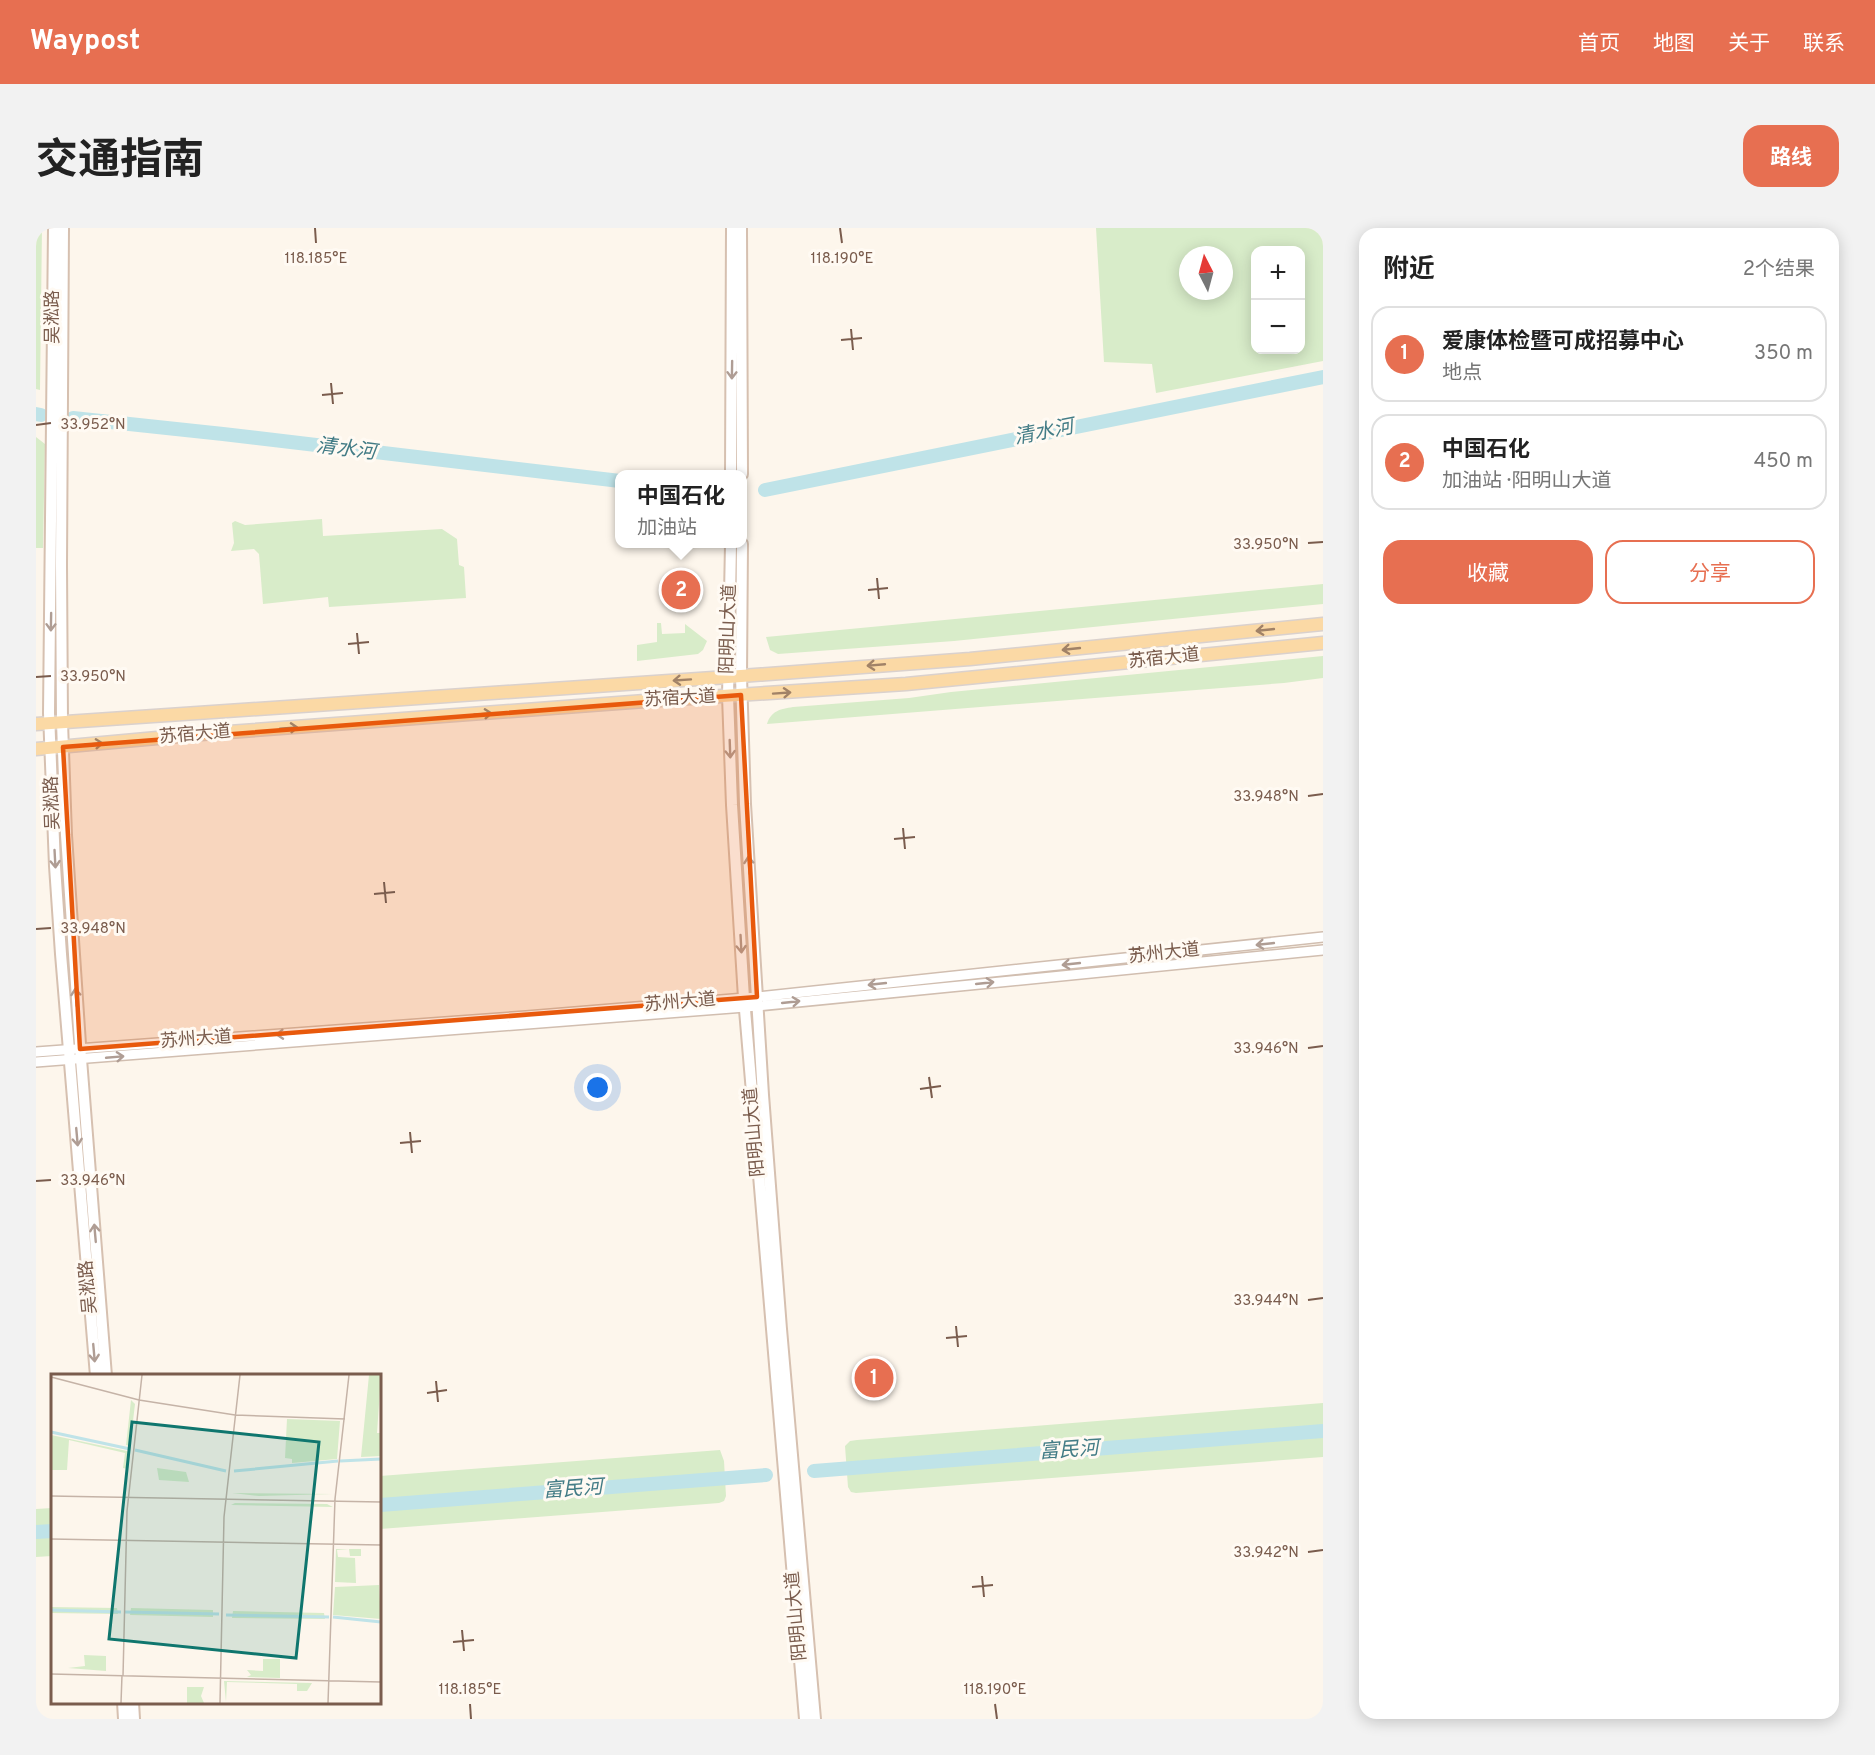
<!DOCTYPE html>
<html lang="zh">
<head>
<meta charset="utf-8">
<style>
  body { margin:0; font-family:Overpass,"Noto Sans SC",sans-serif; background:#f2f2f2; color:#222 }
  .controls { position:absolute; right:18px; top:18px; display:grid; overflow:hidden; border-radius:12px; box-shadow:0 3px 15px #0003 }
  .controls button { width:54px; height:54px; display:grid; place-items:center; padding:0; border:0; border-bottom:2px solid #e0e0e0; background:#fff; color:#222; font:30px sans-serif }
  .compass { position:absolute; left:1143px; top:18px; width:54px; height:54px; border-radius:50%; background:#fff; box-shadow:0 3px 15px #0003; rotate:354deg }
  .you { position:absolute; left:562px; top:860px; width:21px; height:21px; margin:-15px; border:4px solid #fff; border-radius:50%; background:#1a73e8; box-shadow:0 0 0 9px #1a73e833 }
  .badge { display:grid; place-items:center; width:39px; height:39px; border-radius:50%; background:#e76f51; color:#fff; font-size:20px; font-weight:700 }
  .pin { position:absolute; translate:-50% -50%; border:3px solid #fff; box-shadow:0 2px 6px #0006 }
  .popup { position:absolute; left:579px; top:242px; width:132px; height:78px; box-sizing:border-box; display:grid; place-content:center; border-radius:12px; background:#fff; filter:drop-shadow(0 2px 4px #0005); font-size:20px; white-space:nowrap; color:#767676 }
  .popup b { font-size:22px; color:#222 }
  .popup::after { content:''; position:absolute; left:50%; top:100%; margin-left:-12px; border:12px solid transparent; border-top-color:#fff }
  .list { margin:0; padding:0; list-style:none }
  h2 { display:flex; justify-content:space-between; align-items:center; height:78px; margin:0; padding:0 24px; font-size:26px }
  h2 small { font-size:20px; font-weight:400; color:#767676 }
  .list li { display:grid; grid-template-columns:39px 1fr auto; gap:18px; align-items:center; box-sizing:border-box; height:96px; margin:0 12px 12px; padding:0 12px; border:2px solid #e0e0e0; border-radius:18px }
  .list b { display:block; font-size:22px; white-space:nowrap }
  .list p { margin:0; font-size:20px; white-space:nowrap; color:#767676 }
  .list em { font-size:20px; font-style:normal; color:#767676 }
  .actions { display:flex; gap:12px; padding:18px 24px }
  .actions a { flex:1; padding:14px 0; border:2px solid #e76f51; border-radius:18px; text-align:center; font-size:21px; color:#e76f51 }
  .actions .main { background:#e76f51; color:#fff }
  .map { position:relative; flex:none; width:1287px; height:1491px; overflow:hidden; border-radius:18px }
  header { display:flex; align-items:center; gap:36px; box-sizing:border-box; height:84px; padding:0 30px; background:#e76f51; color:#fff }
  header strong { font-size:28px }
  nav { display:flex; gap:33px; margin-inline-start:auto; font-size:21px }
  .intro { display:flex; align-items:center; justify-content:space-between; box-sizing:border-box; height:144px; padding:0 36px }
  h1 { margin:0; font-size:42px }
  .button { padding:15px 27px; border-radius:18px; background:#e76f51; color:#fff; font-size:21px; font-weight:700 }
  main { display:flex; gap:36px; padding:0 36px }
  aside { flex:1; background:#fff; border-radius:18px; box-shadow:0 3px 15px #0003 }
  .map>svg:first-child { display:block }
  .green { fill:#d8ecc9; fill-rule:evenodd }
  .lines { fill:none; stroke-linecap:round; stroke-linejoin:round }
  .river { stroke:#bfe3e8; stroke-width:14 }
  .tertiary-casing { stroke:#d1beb0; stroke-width:12 }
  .secondary-casing { stroke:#d6c0b0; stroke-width:14 }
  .primary-casing { stroke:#dad1cd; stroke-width:15 }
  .tertiary { stroke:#fff; stroke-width:9 }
  .secondary { stroke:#fff; stroke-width:10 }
  .primary { stroke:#fbd9a5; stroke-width:12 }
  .oneway { stroke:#af9d94 }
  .oneway2 { stroke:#a18267 }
  .marked { fill:#e8590c; fill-opacity:0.2; stroke:#e8590c; stroke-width:4.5; stroke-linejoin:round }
  .ticks { fill:none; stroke:#7a5c4d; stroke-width:2 }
  .labels { text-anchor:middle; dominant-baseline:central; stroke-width:6; stroke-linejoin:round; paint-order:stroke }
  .street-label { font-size:18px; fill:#7a5c4d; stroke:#fffaf3 }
  .water-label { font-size:20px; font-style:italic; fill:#437c86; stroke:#fffaf3 }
  .inset-river { fill:none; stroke:#bfe3e8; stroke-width:3 }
  .inset-road { fill:none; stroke:#c5b3a7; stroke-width:1.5 }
  .view { fill:#0f766e; fill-opacity:0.15; stroke:#0f766e; stroke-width:3 }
  .inset-edge { fill:none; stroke:#7a5c4d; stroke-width:3 }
  .ticks-label { font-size:15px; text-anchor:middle; fill:#7a5c4d; stroke:#fffaf3; stroke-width:6; stroke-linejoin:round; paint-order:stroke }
</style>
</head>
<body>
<header>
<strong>Waypost</strong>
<nav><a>首页</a><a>地图</a><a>关于</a><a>联系</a></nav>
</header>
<div class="intro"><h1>交通指南</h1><a class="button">路线</a></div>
<main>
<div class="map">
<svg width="1287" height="1491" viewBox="0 0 1287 1491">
  <rect width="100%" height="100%" fill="#fdf6ec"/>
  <!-- green -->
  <path class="green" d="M0,0H6L4,162L0,161Z
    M1060,0H1287V133L1120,165L1116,136L1068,134ZM1220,22H1264V122H1220ZM1152,27H1188V63H1152Z
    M0,209L9,216L7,320H0Z
    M286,291L287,308L406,301L421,311L423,337L428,339L430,370L293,379L292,369L227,376L223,326L218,321L195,323L198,315L196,295L199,293L209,297Z
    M1287,356V376L918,413L742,426L734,422L730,409Z
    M621,395H625L626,406L649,405V396L671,413L667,422L662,426L601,433V417L621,414Z
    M1287,428V450L1248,455L731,496C735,483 744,481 757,479L873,470L915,464Z
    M1287,1175V1229L820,1265L815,1264L812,1259L809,1218L814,1213L821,1212Z
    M684,1222L688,1233L690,1268L688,1273L683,1275L344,1301V1248Z
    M16,1280V1328L0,1329V1281Z"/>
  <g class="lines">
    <!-- river -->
    <path class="river" d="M0,186L5,187
      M37,190L187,206L584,253
      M729,262L1287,149
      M778,1243L1287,1203
      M344,1277L730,1247
      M0,1304L16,1303"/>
    <!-- tertiary casing -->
    <g class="tertiary-casing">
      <path id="tertiary" d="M0,824L490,788L721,769L1287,709
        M0,834L722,778L1287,722"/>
    </g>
    <!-- secondary casing -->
    <g class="secondary-casing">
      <path id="secondary" d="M18,0L13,485L19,638L25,726L60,1148
        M27,0L25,337L26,494L30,607L45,831L70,1148
        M705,0L706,246
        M695,246L696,0
        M695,316L692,468L696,577L708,770L769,1491
        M706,316L705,448L709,576L727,867L745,1101L779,1491
        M87,1474L88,1491
        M97,1474L98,1491"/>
    </g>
    <!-- primary casing -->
    <g class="primary-casing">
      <path id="primary" d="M0,496L692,449L934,431L1287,396
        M0,521L165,506L609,473L870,456L1287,415"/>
    </g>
    <!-- tertiary -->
    <use href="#tertiary" class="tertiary"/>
    <!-- secondary -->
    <use href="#secondary" class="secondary"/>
    <!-- primary -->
    <use href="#primary" class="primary"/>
  </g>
  <!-- one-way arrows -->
  <defs><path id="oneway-shaft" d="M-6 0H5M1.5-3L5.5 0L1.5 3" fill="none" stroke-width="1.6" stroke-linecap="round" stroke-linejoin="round" transform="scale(1.5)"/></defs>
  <g class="oneway">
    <use href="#oneway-shaft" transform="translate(696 142) rotate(91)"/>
    <use href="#oneway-shaft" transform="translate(15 394) rotate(91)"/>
    <use href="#oneway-shaft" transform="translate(694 521) rotate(88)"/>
    <use href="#oneway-shaft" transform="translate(19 631) rotate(87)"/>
    <use href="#oneway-shaft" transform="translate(713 637) rotate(-94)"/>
    <use href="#oneway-shaft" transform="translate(705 716) rotate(87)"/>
    <use href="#oneway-shaft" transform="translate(1229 716) rotate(174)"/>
    <use href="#oneway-shaft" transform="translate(1035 736) rotate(174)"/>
    <use href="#oneway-shaft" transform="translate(949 755) rotate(-6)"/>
    <use href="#oneway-shaft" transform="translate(841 756) rotate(174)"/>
    <use href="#oneway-shaft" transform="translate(40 769) rotate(-94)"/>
    <use href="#oneway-shaft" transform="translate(755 774) rotate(-6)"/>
    <use href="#oneway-shaft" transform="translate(249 806) rotate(176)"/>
    <use href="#oneway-shaft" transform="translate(79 829) rotate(-5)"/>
    <use href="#oneway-shaft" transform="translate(41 909) rotate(85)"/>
    <use href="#oneway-shaft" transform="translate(59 1005) rotate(-95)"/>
    <use href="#oneway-shaft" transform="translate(58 1125) rotate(85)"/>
  </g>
  <g class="oneway2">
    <use href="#oneway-shaft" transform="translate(1229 402) rotate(174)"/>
    <use href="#oneway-shaft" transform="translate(1035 421) rotate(174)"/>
    <use href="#oneway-shaft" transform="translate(840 437) rotate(175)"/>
    <use href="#oneway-shaft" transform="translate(646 452) rotate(176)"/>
    <use href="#oneway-shaft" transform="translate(746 465) rotate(-4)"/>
    <use href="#oneway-shaft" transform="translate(447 486) rotate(-5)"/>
    <use href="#oneway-shaft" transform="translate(253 500) rotate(-4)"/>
    <use href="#oneway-shaft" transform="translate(58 516) rotate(-5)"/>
  </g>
  <!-- marked area -->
  <path class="marked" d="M705,467L721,769L44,821L27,519Z"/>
  <!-- ticks -->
  <path class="ticks" d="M279,0L280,15M804,0L806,15M815,101L817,122M805,112L826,110M295,155L297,176M286,167L307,165M0,197L15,195M1272,315L1287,314M841,350L843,371M832,362L852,360M321,405L323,426M312,416L333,414M0,449L15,448M1272,568L1287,566M867,600L869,621M858,611L879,609M348,654L350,675M338,666L359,664M0,701L15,700M1272,820L1287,818M893,849L896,870M884,861L905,858M374,904L376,925M364,915L385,913M0,953L15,952M1272,1072L1287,1070M920,1098L922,1119M910,1110L931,1108M400,1153L402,1174M391,1165L411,1162M1272,1324L1287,1322M946,1348L948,1369M936,1359L957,1357M426,1402L428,1423M417,1414L438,1412M434,1476L435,1491M959,1476L961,1491"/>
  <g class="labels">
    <!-- street labels -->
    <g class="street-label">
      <text transform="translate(17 89) rotate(-90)">吴淞路</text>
      <text transform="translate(693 401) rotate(-88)">阳明山大道</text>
      <text transform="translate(1128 431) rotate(-6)">苏宿大道</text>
      <text transform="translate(644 471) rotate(-3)">苏宿大道</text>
      <text transform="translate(159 507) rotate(-5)">苏宿大道</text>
      <text transform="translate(17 575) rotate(-92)">吴淞路</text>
      <text transform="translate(1128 726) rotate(-6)">苏州大道</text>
      <text transform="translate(644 775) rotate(-5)">苏州大道</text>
      <text transform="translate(160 812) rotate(-4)">苏州大道</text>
      <text transform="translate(719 904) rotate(-95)">阳明山大道</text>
      <text transform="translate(53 1059) rotate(-95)">吴淞路</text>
      <text transform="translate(761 1388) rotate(-95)">阳明山大道</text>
    </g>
    <!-- water labels -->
    <g class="water-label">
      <text transform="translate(1008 205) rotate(-11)">清水河</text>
      <text transform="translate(310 222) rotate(7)">清水河</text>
      <text transform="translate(1033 1223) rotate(-4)">富民河</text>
      <text transform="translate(537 1262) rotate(-4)">富民河</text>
    </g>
  </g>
  <!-- overview -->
  <g transform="translate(15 1146)">
    <rect width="330" height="330" fill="#fdf6ec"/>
    <path d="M318,1H330L326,59H330V82L310,83ZM80,26L84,30L79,72L75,71ZM236,45L289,47L286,85L241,89V85L234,84ZM0,61L76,77L79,80L77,95L72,94L74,79L18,66L16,96H0ZM106,94L135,98L138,108L108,106ZM181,119L282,120L208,122ZM184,129L276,130L282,133L180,131ZM285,175H310V182H299L298,175L286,176L287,183L304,184L305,209L284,208ZM328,211L330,245L282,241L284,213ZM0,233L66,234L67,240L0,239ZM80,234L162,236V243L79,241ZM182,237L273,239L274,245L181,244ZM33,281L55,282V297L17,294L34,292ZM212,285H229V304L196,303L200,301L196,296L212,297ZM173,307L261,309L256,317H246V310L176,308L175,328ZM136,313H153L150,322L153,329H136Z" fill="#d8ecc9"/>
    <path class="inset-river" d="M0,58L79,75M84,76L175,97M289,87L330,85M183,97L287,87M0,236L70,238M74,238L168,240M175,241L278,243M282,243L330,248"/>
    <path class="inset-road" d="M0,3L88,26L184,41L294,45M0,122L330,128M0,165L330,171M0,300L330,308M72,302L76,137L91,1M70,329L71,301M169,329L173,143L189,1M277,329L284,125L298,1"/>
    <path class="view" d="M81,48L268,68L245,284L58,265Z"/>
    <rect width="330" height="330" class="inset-edge"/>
  </g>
  <g class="ticks-label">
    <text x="280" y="35">118.185°E</text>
    <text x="806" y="35">118.190°E</text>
    <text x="57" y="201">33.952°N</text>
    <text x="1230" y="321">33.950°N</text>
    <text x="57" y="453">33.950°N</text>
    <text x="1230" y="573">33.948°N</text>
    <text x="57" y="705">33.948°N</text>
    <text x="1230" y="825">33.946°N</text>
    <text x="57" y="957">33.946°N</text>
    <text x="1230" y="1077">33.944°N</text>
    <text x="1230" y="1329">33.942°N</text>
    <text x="434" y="1466">118.185°E</text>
    <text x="959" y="1466">118.190°E</text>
  </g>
</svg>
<div class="controls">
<button>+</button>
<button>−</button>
</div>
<svg class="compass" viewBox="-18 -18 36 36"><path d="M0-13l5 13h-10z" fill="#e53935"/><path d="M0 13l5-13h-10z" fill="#767676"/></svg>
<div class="you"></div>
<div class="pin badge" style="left:838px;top:1150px">1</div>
<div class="pin badge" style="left:645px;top:362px">2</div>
<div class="popup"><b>中国石化</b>加油站</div>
</div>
<aside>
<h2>附近<small>2个结果</small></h2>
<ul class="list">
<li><span class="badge">1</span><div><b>爱康体检暨可成招募中心</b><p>地点</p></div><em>350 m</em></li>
<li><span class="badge">2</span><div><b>中国石化</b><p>加油站 · 阳明山大道</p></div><em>450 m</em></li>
</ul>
<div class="actions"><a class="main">收藏</a><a>分享</a></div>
</aside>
</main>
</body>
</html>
